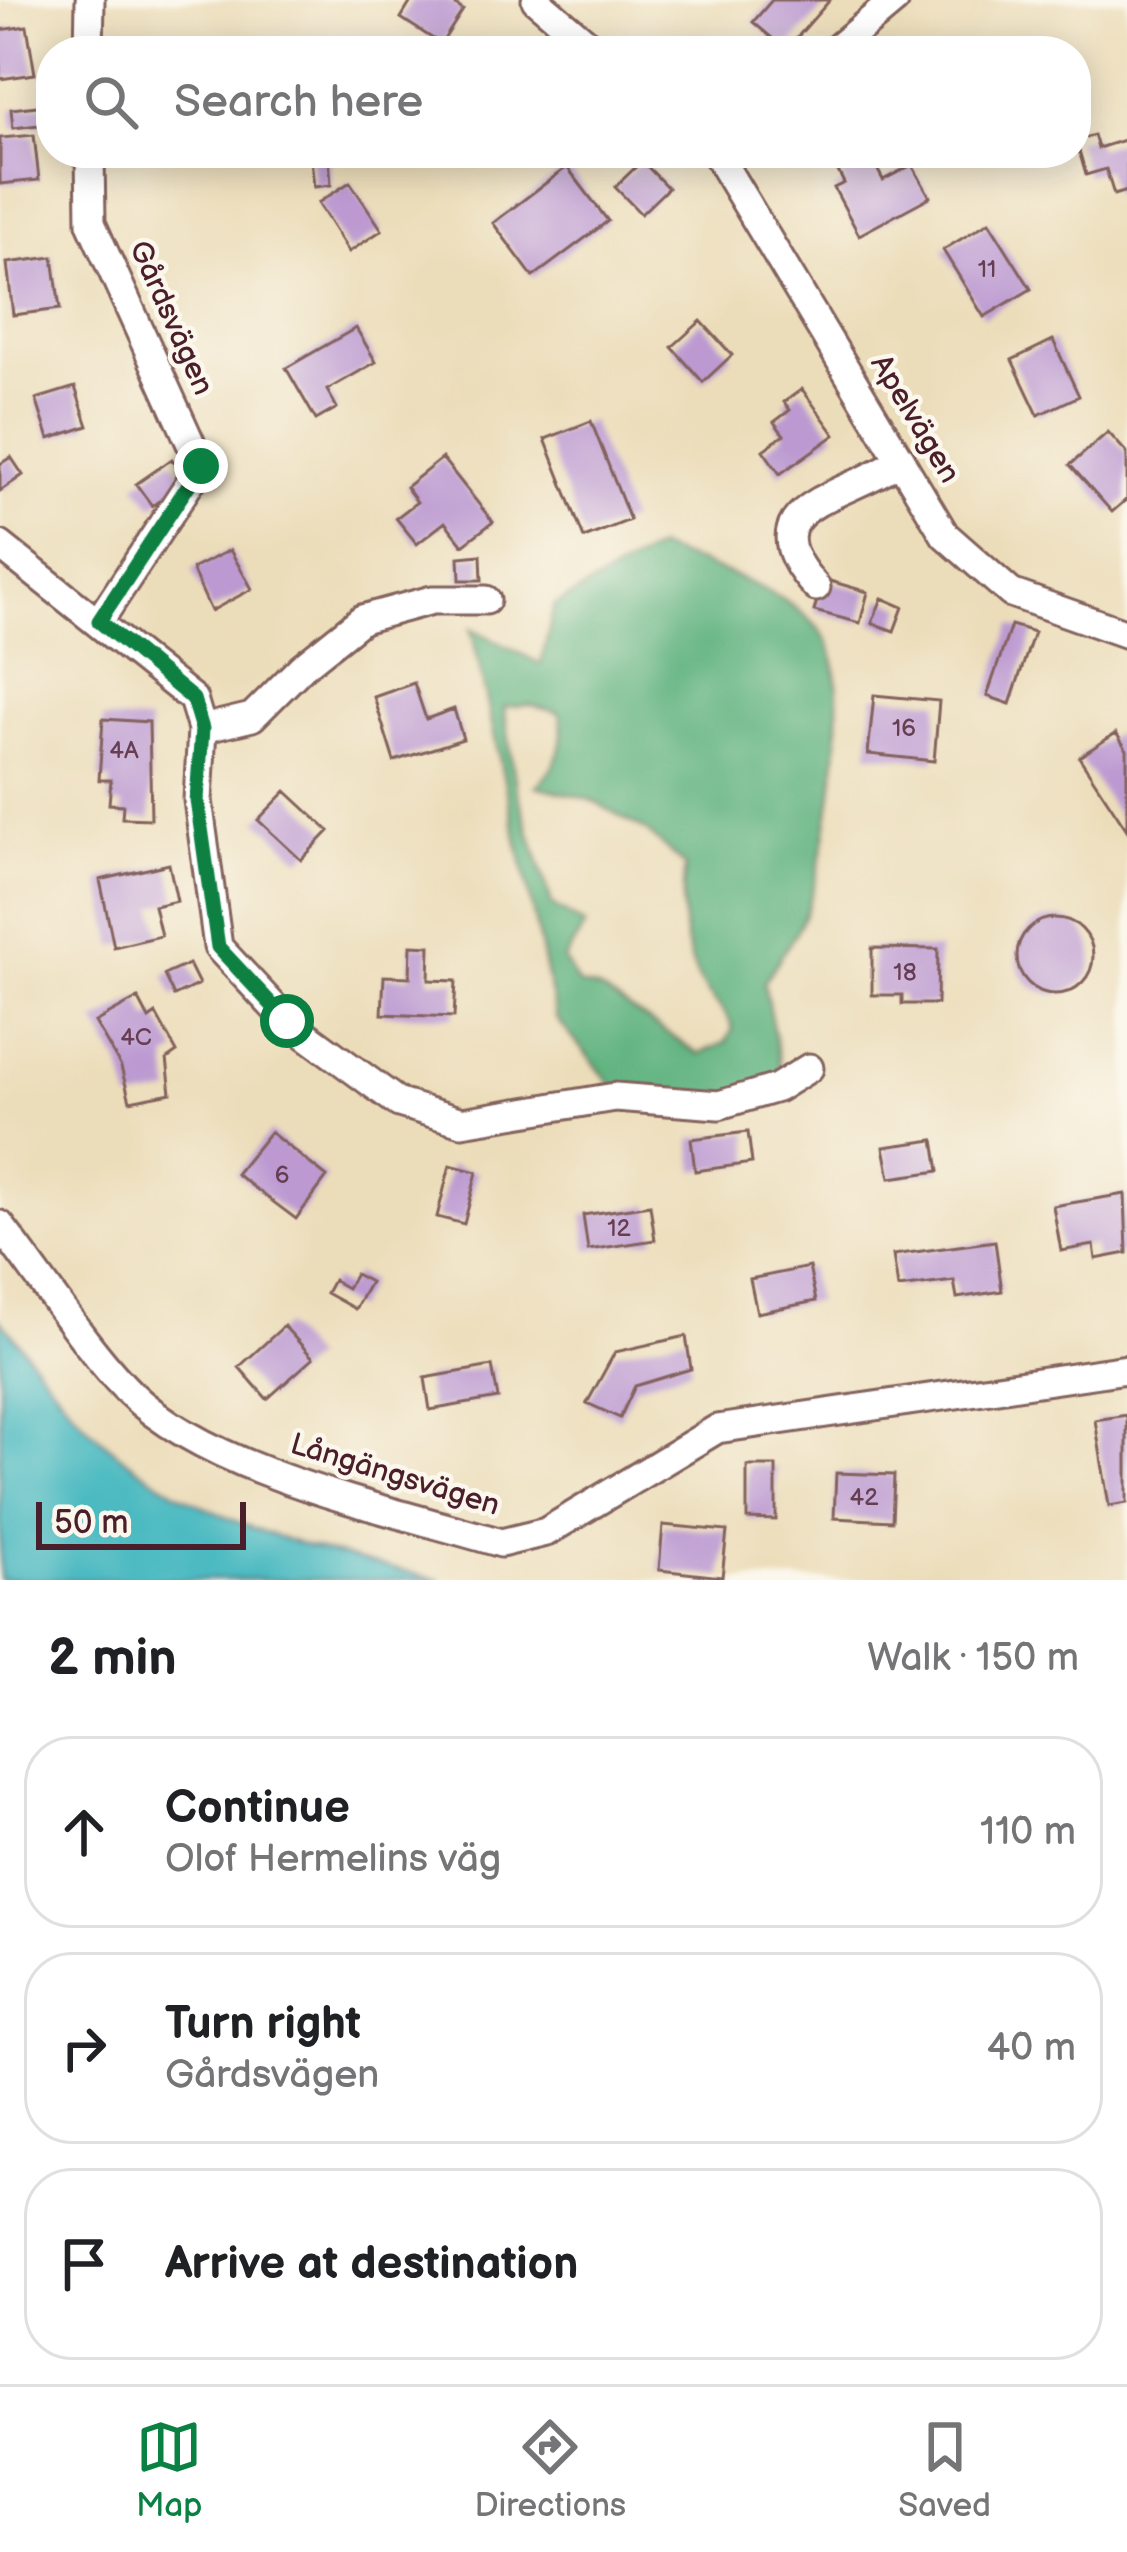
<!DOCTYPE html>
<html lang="en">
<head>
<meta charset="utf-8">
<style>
  body { margin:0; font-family:"Balsamiq Sans",sans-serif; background:#f6f6f6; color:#202124 }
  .scale { position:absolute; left:36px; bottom:30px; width:210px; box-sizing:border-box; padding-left:12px; border:6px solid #4a1f2b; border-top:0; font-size:33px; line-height:42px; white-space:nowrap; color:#4a1f2b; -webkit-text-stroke:9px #fbf7ec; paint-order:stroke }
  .stop { position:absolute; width:36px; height:36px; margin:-27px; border:9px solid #0b8043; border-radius:50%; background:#fff }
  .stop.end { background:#0b8043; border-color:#fff; box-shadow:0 3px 12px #0008 }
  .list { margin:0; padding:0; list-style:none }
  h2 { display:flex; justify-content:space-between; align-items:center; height:156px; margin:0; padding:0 48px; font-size:51px }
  h2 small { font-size:39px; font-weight:400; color:#757577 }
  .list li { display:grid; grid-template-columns:78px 1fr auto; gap:36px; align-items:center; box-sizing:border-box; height:192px; margin:0 24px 24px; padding:0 24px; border:3px solid #e0e0e0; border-radius:48px }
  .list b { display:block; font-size:45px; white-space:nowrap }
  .list p { margin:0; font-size:39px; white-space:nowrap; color:#757577 }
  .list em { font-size:39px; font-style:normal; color:#757577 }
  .icon { flex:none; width:66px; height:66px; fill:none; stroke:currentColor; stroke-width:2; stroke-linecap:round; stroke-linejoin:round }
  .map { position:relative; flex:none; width:1127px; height:1580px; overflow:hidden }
  .search { position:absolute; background:#fff; box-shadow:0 6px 30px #0003; left:36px; right:36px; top:36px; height:132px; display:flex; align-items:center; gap:30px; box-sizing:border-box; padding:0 42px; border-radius:48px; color:#757577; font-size:45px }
  .sheet { height:804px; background:#fff }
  nav { display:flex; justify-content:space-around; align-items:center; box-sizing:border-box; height:168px; border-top:3px solid #e0e0e0; background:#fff; font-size:33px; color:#757577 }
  nav a { display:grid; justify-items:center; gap:6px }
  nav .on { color:#0b8043 }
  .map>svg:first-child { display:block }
  .forest { fill:#61b380; stroke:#566956; stroke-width:3; fill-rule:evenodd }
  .water { fill:#4bbac1; stroke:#4a6c76; stroke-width:3 }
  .building { fill:#bc9ad1 }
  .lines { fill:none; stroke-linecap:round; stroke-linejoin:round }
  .minor-casing { stroke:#83625d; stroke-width:33 }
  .minor { stroke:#fff; stroke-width:27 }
  .route { stroke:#0b8043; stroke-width:15 }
  .labels { text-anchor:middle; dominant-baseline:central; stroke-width:9; stroke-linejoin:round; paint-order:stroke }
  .number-label { font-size:24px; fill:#663e54 }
  .street-label { font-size:30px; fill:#4a1f2b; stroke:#fbf7ec }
</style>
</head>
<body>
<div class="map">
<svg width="1127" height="1580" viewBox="0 0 1127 1580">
  <rect width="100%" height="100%" fill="#fbf7ec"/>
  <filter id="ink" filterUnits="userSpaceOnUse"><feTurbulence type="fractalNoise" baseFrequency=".00833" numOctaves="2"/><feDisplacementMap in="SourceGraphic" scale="24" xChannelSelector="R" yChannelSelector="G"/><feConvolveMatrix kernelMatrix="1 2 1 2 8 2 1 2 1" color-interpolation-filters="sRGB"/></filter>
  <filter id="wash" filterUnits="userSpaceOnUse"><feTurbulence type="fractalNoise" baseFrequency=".004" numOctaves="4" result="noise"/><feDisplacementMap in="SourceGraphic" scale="48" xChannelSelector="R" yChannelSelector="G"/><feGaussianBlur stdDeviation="2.7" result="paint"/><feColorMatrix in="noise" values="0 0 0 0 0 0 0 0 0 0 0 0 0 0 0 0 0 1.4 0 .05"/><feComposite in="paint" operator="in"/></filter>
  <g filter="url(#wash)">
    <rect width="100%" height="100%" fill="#ecddba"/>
    <!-- forest -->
    <path class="forest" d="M657,548C706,566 798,592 826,639C855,687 826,859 806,911C797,936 777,960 764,983L782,1075L738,1095L622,1097L556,1018L471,628L541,664L554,606ZM531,705L560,713C566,742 558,766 536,786L591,800L647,831L685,867C680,905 681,945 700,981C709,998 728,1012 733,1029L726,1042L699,1054L600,990L578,984L564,960L585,925L552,905L516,787L504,707Z"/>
    <!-- water -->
    <path class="water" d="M0,1319C29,1354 56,1395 88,1427C184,1521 316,1552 442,1580H0Z"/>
    <g id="blocks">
      <!-- building -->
      <path class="building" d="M412,0H448L463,10L441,44L401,18Z
        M772,0H830L786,50L753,22Z
        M27,26L35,74L0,79V30Z
        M46,105L48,124L13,128L11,109Z
        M34,135L39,180L0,184V138Z
        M1094,135L1098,148L1127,139V191L1114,195L1106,169L1086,175L1076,140Z
        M843,153H869L883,180L912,165L930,197L859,235L834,188L844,183L832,159Z
        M329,156L331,185L314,187L311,158Z
        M642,161L668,188L641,214L615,187Z
        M567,167L608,221L533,277L493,223Z
        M350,182L382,230L349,252L318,203Z
        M989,222L1031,289L984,317L943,250Z
        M53,257L60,309L13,315L7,263Z
        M701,321L732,355L703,382L672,347Z
        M356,328L376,362L327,390L337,408L316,420L286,368Z
        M1053,340L1079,396L1038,415L1012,360Z
        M75,387L88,426L49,439L36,399Z
        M802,389L835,435L780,474L763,450L784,435L774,422L790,410L784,402Z
        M591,421L630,520L584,538L545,439Z
        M1108,432L1127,453V499L1112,512L1070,465Z
        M11,457L23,475L0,491V464Z
        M442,458L493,522L463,545L445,522L417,544L396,518L417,502L406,487Z
        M172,459L187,481L152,506L136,484Z
        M230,550L252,589L211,611L192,569Z
        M481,555L482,580H460L459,557Z
        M823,579L868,592L860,623L814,611Z
        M882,598L903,607L894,631L872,623Z
        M1011,625L1034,632L1010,704L987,696Z
        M414,683L426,719L454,709L463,739L394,761L374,697Z
        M874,695L939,701L934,761L868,754Z
        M103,719L149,722L151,819L122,818L123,805L109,804L111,780H99Z
        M1116,733L1127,750V830L1079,757Z
        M286,791L329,831L301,860L258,820Z
        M169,864L177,901L154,906L161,936L114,947L100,880Z
        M1017 956a38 38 0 1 1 76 0a38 38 0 1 1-76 0Z
        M411,945L430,946L429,980L456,981L454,1017L382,1014L384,976L410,977Z
        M872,948L938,949L937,1004H902V995H872Z
        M189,964L199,984L174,996L164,975Z
        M138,998L149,1019L156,1014L177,1052L167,1059L171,1093L130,1101L121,1067L95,1022Z
        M270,1132L327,1177L296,1219L236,1174Z
        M748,1132L752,1163L695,1171L691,1139Z
        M934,1140L939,1171L890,1178L884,1147Z
        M450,1165L477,1172L464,1224L437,1217Z
        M1125,1194L1127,1253L1096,1259L1094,1245L1061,1251L1053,1206Z
        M650,1205L655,1240L588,1250L583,1215Z
        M995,1241L1002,1291L957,1298L954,1281L898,1288L893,1255Z
        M809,1267L816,1301L757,1313L750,1279Z
        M355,1274L370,1282L355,1309L326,1293L333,1280L347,1288Z
        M284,1326L313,1358L267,1399L239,1367Z
        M686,1336L691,1369L635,1386L620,1418L587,1403L615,1352Z
        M492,1366L498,1398L430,1410L425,1378Z
        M1127,1415V1503L1109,1506L1095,1420Z
        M747,1466H776V1520L747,1519Z
        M836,1473L894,1475L892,1521L834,1518Z
        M663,1525L727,1531L722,1577L659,1570Z"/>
    </g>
  </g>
  <g filter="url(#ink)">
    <use href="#blocks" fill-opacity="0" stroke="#83625d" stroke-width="3"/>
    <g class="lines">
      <!-- minor casing -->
      <g class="minor-casing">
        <path id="minor" d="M536,0L596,51
          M89,51L90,0
          M834,51L895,0
          M90,153L91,223L201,466L99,621
          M716,153L945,535L1011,593L1127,634
          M0,545L193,699L202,729L198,800L218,947L287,1021L399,1103L462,1122L615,1097L719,1105L777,1088L809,1068
          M816,587C740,503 850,499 901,459
          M202,729L252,717L302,667L362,619L432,600H486
          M0,1225C39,1275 87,1350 129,1392C212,1474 389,1509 501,1543L546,1532L717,1429L1127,1369"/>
      </g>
      <!-- minor -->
      <use href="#minor" class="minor"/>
    </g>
  </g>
  <g class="lines" filter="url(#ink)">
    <!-- route -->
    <path class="route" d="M201,466L99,621L193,699L202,729L197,800L218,947L287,1021"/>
  </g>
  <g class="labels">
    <!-- number labels -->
    <g class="number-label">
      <text x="987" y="269">11</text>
      <text x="904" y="728">16</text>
      <text x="124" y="750">4A</text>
      <text x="905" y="972">18</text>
      <text x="136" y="1037">4C</text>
      <text x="282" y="1175">6</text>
      <text x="619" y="1228">12</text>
      <text x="864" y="1497">42</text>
    </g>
    <!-- street labels -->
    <g class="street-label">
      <text transform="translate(171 318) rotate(66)">Gårdsvägen</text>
      <text transform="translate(915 419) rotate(59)">Apelvägen</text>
      <text transform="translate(395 1475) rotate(17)">Långängsvägen</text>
    </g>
  </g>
</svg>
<div class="scale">50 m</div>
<div class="stop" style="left:287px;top:1021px"></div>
<div class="stop end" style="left:201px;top:466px"></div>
<div class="search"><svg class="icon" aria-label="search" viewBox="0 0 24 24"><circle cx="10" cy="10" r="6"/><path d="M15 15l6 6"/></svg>Search here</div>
</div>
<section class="sheet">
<h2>2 min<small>Walk · 150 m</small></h2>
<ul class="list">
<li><svg class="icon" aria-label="ahead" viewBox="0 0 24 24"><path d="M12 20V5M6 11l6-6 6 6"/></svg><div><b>Continue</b><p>Olof Hermelins väg</p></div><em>110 m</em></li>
<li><svg class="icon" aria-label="right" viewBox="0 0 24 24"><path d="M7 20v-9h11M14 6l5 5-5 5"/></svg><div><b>Turn right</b><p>Gårdsvägen</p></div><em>40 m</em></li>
<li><svg class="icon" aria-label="arrive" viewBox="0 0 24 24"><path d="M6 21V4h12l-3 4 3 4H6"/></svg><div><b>Arrive at destination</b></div></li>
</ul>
</section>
<nav>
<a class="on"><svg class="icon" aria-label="map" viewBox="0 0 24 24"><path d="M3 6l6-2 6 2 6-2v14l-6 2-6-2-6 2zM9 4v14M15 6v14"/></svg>Map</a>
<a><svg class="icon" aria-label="directions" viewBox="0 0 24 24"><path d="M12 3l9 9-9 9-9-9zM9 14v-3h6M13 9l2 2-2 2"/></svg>Directions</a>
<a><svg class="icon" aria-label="saved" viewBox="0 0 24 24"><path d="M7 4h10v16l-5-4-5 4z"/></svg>Saved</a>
</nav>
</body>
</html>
